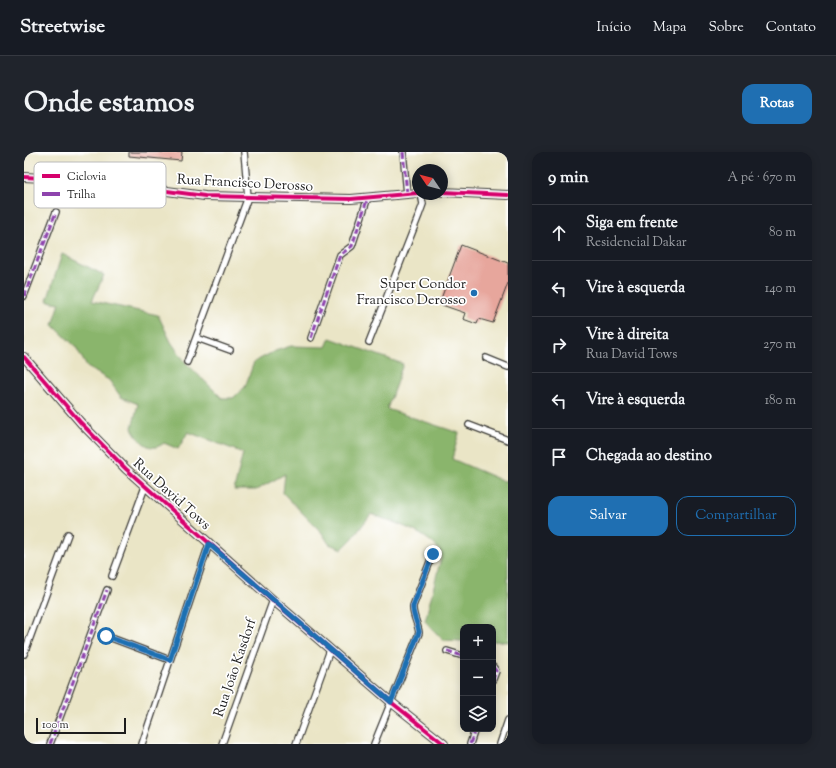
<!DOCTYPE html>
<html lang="pt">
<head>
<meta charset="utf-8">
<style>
  body { margin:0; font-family:"Sorts Mill Goudy",serif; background:#20242c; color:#f1f3f6 }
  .controls { position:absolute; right:12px; bottom:12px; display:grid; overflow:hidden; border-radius:8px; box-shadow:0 2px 10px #0003 }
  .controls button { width:36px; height:36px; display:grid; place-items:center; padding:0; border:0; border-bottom:1px solid #363941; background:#171b24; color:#f1f3f6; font:20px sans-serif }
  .compass { position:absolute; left:388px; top:12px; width:36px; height:36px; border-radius:50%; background:#171b24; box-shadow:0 2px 10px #0003; rotate:305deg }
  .scale { position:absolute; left:12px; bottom:10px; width:90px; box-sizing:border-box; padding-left:4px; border:2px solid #1c1c1c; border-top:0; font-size:11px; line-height:14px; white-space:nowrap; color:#1c1c1c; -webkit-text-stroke:3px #fff; paint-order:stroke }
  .stop { position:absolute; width:12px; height:12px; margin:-9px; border:3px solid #1f6fb2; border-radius:50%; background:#fff }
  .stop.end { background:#1f6fb2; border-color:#fff; box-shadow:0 1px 4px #0008 }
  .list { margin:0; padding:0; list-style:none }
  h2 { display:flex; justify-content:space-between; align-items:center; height:52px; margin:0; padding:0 16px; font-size:17px }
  h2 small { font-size:13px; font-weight:400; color:#9ea1a6 }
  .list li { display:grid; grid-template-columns:26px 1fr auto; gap:12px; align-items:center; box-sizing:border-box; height:56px; padding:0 16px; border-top:1px solid #363941 }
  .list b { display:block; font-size:15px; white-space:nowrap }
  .list p { margin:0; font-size:13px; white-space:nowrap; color:#9ea1a6 }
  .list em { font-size:13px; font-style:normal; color:#9ea1a6 }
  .actions { display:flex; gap:8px; padding:12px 16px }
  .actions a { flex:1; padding:9px 0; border:1px solid #1f6fb2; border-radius:12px; text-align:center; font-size:14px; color:#1f6fb2 }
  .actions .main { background:#1f6fb2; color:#fff }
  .icon { flex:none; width:22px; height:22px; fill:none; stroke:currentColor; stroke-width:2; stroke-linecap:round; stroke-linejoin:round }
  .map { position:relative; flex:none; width:484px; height:592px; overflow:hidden; border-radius:12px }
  header { display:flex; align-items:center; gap:24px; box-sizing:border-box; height:56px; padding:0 20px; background:#171b24; border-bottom:1px solid #363941 }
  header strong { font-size:19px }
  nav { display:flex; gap:22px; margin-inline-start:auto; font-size:14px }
  .intro { display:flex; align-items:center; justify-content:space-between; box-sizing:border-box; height:96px; padding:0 24px }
  h1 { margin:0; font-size:28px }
  .button { padding:10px 18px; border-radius:12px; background:#1f6fb2; color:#fff; font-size:14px; font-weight:700 }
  main { display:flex; gap:24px; padding:0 24px }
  aside { flex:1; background:#171b24; border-radius:12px; box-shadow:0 2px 10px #0003 }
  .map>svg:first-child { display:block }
  .forest { fill:#8ab56c; stroke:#536844 }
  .building { fill:#e7a69c }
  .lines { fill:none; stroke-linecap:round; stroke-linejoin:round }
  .street-casing { stroke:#3b3a36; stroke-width:8 }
  .secondary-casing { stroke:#3b3a36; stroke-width:10 }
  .street { stroke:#fff; stroke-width:5.5 }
  .secondary { stroke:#fff; stroke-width:8 }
  .quiet { stroke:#8e44ad; stroke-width:3; stroke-dasharray:6 3; stroke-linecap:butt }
  .cycleway-casing { stroke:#fff; stroke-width:6 }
  .cycleway { stroke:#d6006c; stroke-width:4 }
  .route { stroke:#1f6fb2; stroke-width:5 }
  .poi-dot { fill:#1f6fb2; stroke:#fff; stroke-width:1.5 }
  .labels { text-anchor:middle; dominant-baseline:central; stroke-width:3.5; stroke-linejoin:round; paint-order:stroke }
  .street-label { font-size:14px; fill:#1c1c1c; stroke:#fff }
  .poi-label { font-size:14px; fill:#1c1c1c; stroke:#fff; text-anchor:end }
  .key { fill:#fff; stroke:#bbb; stroke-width:1 }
  .key-label { font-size:11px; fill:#1c1c1c }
</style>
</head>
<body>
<header>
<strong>Streetwise</strong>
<nav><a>Início</a><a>Mapa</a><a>Sobre</a><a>Contato</a></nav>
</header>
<div class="intro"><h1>Onde estamos</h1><a class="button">Rotas</a></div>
<main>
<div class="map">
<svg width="484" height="592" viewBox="0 0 484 592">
  <rect width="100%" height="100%" fill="#fff"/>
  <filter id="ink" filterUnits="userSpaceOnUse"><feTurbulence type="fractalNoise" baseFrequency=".025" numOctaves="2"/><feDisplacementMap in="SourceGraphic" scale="8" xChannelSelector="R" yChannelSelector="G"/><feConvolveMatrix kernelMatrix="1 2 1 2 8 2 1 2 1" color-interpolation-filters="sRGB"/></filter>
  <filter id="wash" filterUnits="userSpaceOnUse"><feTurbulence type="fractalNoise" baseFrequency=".012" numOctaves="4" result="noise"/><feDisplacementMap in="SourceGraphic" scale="16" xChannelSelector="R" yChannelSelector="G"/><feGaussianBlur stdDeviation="0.9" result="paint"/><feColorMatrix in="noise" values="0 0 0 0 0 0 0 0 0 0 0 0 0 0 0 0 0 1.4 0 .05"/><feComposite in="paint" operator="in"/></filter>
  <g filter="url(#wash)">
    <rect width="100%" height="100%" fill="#eae5c6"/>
    <!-- forest -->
    <path class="forest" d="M38,102L80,123L68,149L134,163L147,190L162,211L198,246H209L221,235L230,210L251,199L267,194L302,195L306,186L379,212L363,257L435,281L428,307L479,329L484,328V490L469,489V475H439V489L419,488L401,469L418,402C405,380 370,371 347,362L328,387L318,397L305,392L298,381L259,341L261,322L232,338H210L219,301L164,280L154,297L140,291C126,302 115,289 108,276L114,252L97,245L85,228L63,215L52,195L29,173L36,151L23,149Z"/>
    <g id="blocks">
      <!-- building -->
      <path class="building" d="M105,0H158L157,9L105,4Z
        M437,93L484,111V131L469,171L455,167L453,172L439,167L441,161L415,152Z"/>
    </g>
  </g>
  <g filter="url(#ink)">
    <use href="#blocks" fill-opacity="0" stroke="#3b3a36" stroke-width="1"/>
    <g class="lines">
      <!-- street casing -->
      <g class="street-casing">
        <path id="street" d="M379,0L383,42
          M0,144L32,60
          M173,186L206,198
          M287,186L316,103L328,94L344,45
          M345,190L395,63L399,52L397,42
          M462,206L484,215
          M163,210L224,45L220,0
          M445,273L484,288
          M88,424L121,335
          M82,484L146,508
          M423,499L439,504
          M0,502L44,382
          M469,515L472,519L469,527
          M26,592L83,438
          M118,592L185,392
          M198,592L249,448
          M272,592L306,498
          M350,592L395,481C394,471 388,463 389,454L409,402
          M446,592L451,577
          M476,592L484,568"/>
      </g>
      <!-- secondary casing -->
      <g class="secondary-casing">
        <path id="secondary" d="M0,25L59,28L181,44L327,47L394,41
          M418,40L484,43
          M0,205L57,271L102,317L249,448L367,550L420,592"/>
      </g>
      <!-- street -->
      <use href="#street" class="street"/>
      <!-- secondary -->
      <use href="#secondary" class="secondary"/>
      <!-- quiet -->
      <path class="quiet" d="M379,0L383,42
        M0,144L32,60
        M287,186L316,103L328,94L344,45
        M82,484L146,508
        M423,499L439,504
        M469,515L472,519L469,527
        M367,550L395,481C394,471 388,463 389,454L409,402
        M26,592L83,438
        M446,592L451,577"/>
      <!-- cycleway casing -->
      <g class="cycleway-casing">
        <path id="cycleway" d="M0,25L59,28L181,44L327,47L394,41
          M418,40L484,43
          M0,205L57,271L102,317L249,448L367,550L420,592"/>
      </g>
      <!-- cycleway -->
      <use href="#cycleway" class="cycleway"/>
    </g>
  </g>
  <g class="lines" filter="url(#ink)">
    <!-- route -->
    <path class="route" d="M82,484L146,508L185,392L367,550L395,480C394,471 388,463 389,454L409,402"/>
  </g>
  <!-- markers -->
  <circle class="poi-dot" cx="450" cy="141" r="4"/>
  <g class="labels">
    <!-- street labels -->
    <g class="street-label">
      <text transform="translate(221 32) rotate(3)">Rua Francisco Derosso</text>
      <text transform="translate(147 343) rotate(42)">Rua David Tows</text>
      <text transform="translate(212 516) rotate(-71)">Rua João Kasdorf</text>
    </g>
    <!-- poi labels -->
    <g class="poi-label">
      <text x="442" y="133">Super Condor<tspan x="442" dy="16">Francisco Derosso</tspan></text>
    </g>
  </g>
  <!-- legend -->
  <rect x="10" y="10" width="132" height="46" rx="6" class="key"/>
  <rect x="18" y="22" width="18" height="4" fill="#d6006c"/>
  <rect x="18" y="40" width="18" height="4" fill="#8e44ad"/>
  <g class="key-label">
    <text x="43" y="28">Ciclovia</text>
    <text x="43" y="46">Trilha</text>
  </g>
</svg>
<div class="controls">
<button>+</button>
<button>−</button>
<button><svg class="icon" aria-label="layers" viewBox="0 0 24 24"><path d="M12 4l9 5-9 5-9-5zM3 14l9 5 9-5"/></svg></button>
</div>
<svg class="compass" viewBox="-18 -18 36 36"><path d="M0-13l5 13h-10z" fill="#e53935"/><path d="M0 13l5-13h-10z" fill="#9ea1a6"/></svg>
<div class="scale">100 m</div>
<div class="stop" style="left:82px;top:484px"></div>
<div class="stop end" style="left:409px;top:402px"></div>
</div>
<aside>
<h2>9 min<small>A pé · 670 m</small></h2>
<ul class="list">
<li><svg class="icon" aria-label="ahead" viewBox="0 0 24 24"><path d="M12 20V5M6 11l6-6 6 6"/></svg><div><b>Siga em frente</b><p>Residencial Dakar</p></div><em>80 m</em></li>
<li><svg class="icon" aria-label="left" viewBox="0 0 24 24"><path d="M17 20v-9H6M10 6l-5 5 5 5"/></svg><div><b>Vire à esquerda</b></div><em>140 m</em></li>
<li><svg class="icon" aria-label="right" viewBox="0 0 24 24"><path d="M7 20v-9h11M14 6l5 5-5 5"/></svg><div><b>Vire à direita</b><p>Rua David Tows</p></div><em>270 m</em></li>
<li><svg class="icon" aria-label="left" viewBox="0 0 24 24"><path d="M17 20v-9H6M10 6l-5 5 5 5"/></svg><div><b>Vire à esquerda</b></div><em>180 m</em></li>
<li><svg class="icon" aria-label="arrive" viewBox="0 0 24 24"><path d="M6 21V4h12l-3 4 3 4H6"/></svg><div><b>Chegada ao destino</b></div></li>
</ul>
<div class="actions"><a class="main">Salvar</a><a>Compartilhar</a></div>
</aside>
</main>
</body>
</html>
